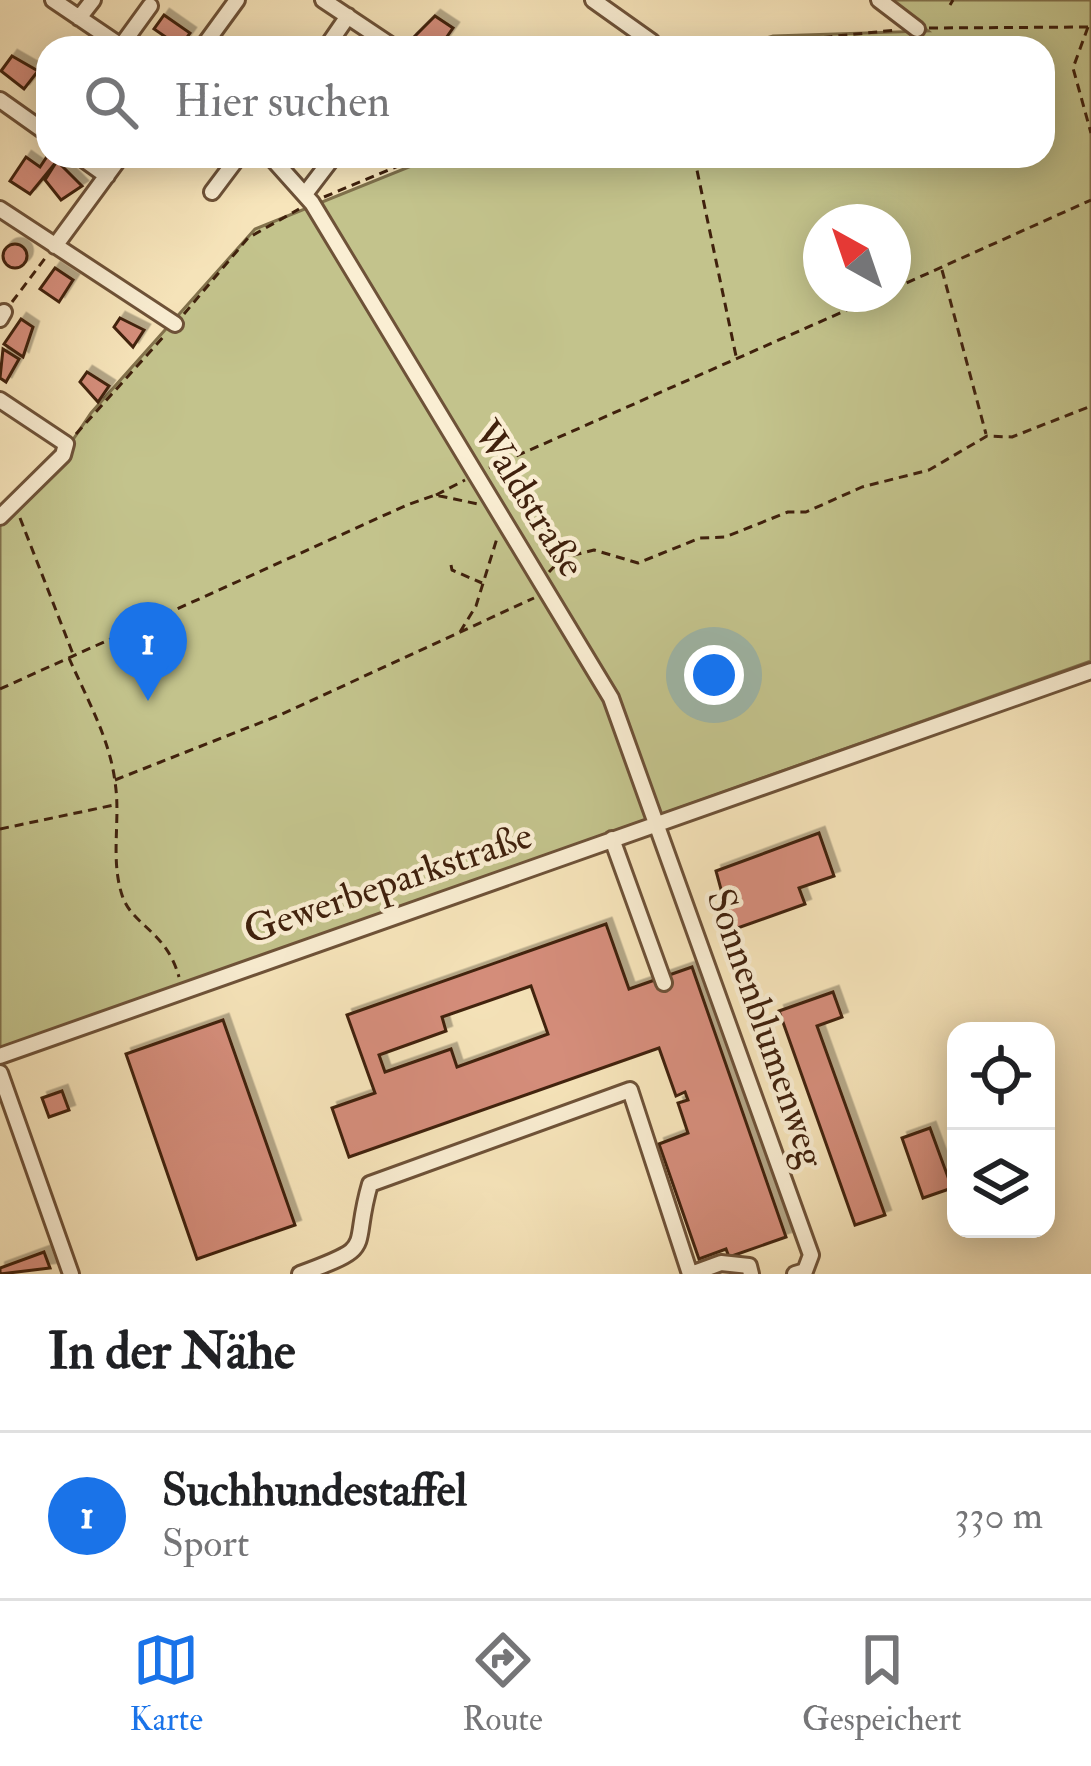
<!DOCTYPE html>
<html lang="de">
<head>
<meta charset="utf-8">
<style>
  body { margin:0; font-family:"IM FELL Double Pica",serif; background:#f6f6f6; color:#202124 }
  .controls { position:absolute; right:36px; bottom:36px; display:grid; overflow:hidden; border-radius:24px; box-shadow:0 6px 30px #0003 }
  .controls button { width:108px; height:108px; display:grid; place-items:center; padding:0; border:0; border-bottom:3px solid #e0e0e0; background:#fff; color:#202124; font:60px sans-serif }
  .compass { position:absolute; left:803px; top:204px; width:108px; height:108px; border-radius:50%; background:#fff; box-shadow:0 6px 30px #0003; rotate:320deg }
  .you { position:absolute; left:714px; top:675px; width:42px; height:42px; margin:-30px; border:9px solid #fff; border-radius:50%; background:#1a73e8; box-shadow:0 0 0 18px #1a73e833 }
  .badge { display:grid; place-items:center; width:78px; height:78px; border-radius:50%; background:#1a73e8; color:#fff; font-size:39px; font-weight:700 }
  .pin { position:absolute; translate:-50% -99px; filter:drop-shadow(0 3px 6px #0008) }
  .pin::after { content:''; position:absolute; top:63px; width:42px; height:36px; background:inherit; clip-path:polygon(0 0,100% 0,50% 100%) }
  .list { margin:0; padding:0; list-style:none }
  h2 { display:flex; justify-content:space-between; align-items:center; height:156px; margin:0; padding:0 48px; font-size:51px }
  h2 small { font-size:39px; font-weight:400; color:#757577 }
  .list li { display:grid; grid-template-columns:78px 1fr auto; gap:36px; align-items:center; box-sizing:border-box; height:168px; padding:0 48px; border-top:3px solid #e0e0e0 }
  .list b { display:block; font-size:45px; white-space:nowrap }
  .list p { margin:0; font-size:39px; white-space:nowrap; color:#757577 }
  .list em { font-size:39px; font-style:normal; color:#757577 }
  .icon { flex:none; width:66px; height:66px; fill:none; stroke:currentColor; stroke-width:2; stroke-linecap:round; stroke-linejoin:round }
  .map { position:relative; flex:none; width:1091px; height:1274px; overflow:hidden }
  .search { position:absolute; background:#fff; box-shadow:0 6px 30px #0003; left:36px; right:36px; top:36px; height:132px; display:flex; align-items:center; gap:30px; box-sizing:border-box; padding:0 42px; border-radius:36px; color:#757577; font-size:45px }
  .sheet { height:324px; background:#fff }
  nav { display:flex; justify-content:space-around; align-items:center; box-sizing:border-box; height:168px; border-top:3px solid #e0e0e0; background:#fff; font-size:33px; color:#757577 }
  nav a { display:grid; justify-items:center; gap:6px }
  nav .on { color:#1a73e8 }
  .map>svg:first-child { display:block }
  .green { fill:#c3c38c; stroke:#82724c; stroke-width:3; fill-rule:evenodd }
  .building { fill:#d68e7b; stroke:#40210d; stroke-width:3; fill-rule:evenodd; filter:url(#shadow) }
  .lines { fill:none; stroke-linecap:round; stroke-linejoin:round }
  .minor-casing { stroke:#6e5238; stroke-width:20 }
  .path { stroke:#40210d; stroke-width:3; stroke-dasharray:9 6; stroke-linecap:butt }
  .minor { stroke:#faeed3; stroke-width:14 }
  .labels { text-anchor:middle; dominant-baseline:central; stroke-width:9; stroke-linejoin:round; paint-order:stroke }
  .street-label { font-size:39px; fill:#40210d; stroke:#faeed3 }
</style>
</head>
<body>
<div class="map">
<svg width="1091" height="1274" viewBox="0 0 1091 1274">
  <defs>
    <filter id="shadow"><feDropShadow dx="5.5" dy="-5.5" stdDeviation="0" flood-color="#0004"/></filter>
  </defs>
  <rect width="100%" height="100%" fill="#f7e5bb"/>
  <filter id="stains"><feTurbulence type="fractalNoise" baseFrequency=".00167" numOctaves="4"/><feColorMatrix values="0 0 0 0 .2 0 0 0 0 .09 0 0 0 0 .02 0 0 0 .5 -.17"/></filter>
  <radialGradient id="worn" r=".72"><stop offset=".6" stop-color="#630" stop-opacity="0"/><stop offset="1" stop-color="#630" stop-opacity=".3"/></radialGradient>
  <!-- green -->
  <path class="green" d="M888,0H1091V661L0,1050V513L68,447L91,413L255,229L436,156H1043V48H733L773,36L928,31ZM821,222H893V294H821Z"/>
  <!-- building -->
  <path class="building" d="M164,15L190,33L180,47L154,29Z
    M435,16L453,28L439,48H421L412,39Z
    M12,56L38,71L24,89L1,71Z
    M48,155L57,161L30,194L10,181L26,157L40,167Z
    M57,161L82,186L61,200L45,180Z
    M3 256a12 12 0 1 1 24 0a12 12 0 1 1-24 0Z
    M55,268L73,280L59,302L40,289Z
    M120,318L144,330L133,347L114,327Z
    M21,319L33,327L23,357L4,344Z
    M3,349L19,359L6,382L0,378Z
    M87,372L109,386L98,402L80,382Z
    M819,833L834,876L799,888L805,904L732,930L716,871Z
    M606,924L629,989L692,967L786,1237L729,1257L726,1249L699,1259L659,1144L688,1133L678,1103L688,1100L685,1092L676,1096L659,1048L349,1157L332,1108L375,1093L347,1015ZM531,986L548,1034L457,1067L451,1049L385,1072L379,1055L446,1031L442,1017Z
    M833,992L842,1017L817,1026L885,1215L855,1225L779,1011Z
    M223,1020L295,1225L197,1259L126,1054Z
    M62,1091L69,1110L49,1117L42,1098Z
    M930,1128L952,1188L923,1198L902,1138Z
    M44,1252L50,1268L0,1274V1268Z"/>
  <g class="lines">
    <!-- minor casing -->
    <g class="minor-casing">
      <path id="minor" d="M53,0L124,48
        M323,0L395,48
        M593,0L652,42
        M879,0L917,29
        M79,18L93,0
        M121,46L150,6
        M202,48L237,0
        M326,48L348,16
        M0,100L48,134
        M79,156L107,176
        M270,156L312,203L611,698L811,1255L805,1271L795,1274
        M212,192L239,156
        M305,194L334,156
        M0,209L175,324
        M55,246L121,156
        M0,319L4,312
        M0,400L66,444L63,455L0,517
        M612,839L664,983
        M0,1056L1091,671
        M0,1073L71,1274
        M300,1274C379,1245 350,1252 370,1184L630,1090L690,1274
        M691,1274L721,1263L749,1266L751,1274"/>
    </g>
    <!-- path -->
    <path class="path" d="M950,5L953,0
      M1088,27L1073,68L1091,133
      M929,28L1091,27
      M719,48L896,30
      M694,156L736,356
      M324,197L422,156
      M942,270L986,434
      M893,289L1091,200
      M12,302L46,257
      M184,314L248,238L299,209
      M76,434L165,335
      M489,468L883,294
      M436,495L465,480
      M20,518L73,654
      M451,565L452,570L482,583
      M549,572L562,558L594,550L638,563L700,538L725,537L788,512H806L862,487L929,470L987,436L1012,437L1091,406
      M460,632L476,606L498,535
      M69,658C86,697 110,739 115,782C121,819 110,858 122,895C132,926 166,930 179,977
      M0,689L407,505L435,495L478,504
      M115,780L280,715L534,598
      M0,829L114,805"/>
    <!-- minor -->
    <use href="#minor" class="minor"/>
  </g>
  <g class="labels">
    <!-- street labels -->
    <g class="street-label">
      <text transform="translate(529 499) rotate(58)">Waldstraße</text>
      <text transform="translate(388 883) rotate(-19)">Gewerbeparkstraße</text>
      <text transform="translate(766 1028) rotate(71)">Sonnenblumenweg</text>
    </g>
  </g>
  <rect width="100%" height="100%" filter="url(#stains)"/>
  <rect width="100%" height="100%" fill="url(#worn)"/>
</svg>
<div class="controls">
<button><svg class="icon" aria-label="locate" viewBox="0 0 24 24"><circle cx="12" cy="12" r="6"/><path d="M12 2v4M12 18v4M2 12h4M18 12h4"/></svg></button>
<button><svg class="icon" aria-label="layers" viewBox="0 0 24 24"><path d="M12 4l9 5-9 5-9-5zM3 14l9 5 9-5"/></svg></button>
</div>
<svg class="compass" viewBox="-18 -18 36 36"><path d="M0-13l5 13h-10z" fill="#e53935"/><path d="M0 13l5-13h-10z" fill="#757577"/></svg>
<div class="you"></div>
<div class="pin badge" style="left:148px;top:701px">1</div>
<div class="search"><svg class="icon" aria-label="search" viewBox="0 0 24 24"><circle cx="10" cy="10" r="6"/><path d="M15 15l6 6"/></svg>Hier suchen</div>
</div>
<section class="sheet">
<h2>In der Nähe<small></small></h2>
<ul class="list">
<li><span class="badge">1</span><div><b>Suchhundestaffel</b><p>Sport</p></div><em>330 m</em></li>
</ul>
</section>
<nav>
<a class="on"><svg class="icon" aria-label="map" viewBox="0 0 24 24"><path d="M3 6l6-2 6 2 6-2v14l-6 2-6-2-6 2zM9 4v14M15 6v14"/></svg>Karte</a>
<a><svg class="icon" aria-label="directions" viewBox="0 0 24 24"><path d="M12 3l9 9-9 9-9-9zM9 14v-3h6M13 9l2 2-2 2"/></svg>Route</a>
<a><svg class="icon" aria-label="saved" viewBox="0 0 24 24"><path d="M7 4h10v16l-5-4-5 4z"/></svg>Gespeichert</a>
</nav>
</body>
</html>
